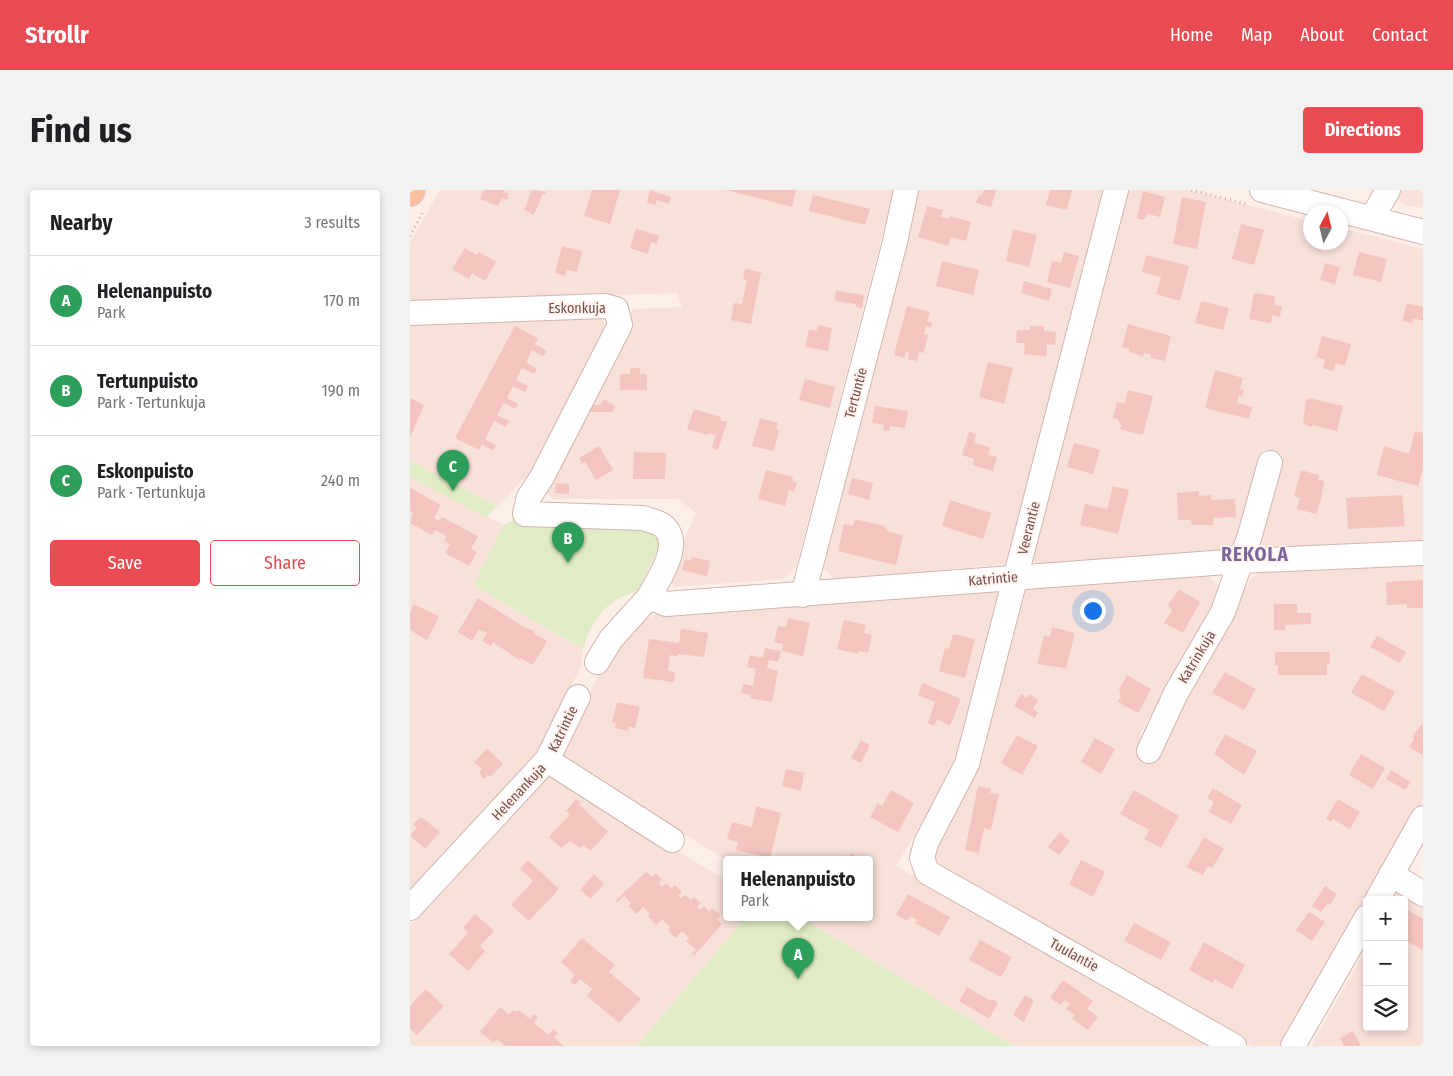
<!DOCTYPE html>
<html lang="en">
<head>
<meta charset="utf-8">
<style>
  body { margin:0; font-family:"Fira Sans Condensed",sans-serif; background:#f2f2f2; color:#202124 }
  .controls { position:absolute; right:15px; bottom:15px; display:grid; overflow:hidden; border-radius:5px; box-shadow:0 2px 8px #0003 }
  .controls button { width:45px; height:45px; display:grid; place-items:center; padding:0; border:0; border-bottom:1px solid #e0e0e0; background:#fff; color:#202124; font:25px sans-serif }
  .compass { position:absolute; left:893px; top:15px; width:45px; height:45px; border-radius:50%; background:#fff; box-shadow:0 2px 8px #0003; rotate:7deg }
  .you { position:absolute; left:682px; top:420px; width:18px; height:18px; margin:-12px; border:4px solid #fff; border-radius:50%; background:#1a73e8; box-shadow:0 0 0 8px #1a73e833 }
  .badge { display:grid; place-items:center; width:32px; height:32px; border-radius:50%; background:#ea4a51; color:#fff; font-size:16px; font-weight:700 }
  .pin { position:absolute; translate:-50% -41px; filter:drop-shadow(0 1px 2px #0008) }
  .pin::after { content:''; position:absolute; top:26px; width:18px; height:15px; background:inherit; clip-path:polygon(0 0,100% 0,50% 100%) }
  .popup { position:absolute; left:313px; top:666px; width:150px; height:65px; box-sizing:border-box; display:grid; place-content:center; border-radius:5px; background:#fff; filter:drop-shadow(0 1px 4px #0005); font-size:16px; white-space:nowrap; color:#757577 }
  .popup b { font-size:19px; color:#202124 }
  .popup::after { content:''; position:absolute; left:50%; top:100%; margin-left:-10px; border:10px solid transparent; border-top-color:#fff }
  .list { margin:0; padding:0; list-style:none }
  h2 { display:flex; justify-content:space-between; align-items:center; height:65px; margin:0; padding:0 20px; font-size:21px }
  h2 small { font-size:16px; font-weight:400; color:#757577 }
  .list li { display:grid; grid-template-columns:32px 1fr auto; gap:15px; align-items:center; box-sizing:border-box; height:90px; padding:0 20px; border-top:1px solid #e0e0e0 }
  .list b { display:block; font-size:19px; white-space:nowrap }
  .list p { margin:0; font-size:16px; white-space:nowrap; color:#757577 }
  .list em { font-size:16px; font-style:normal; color:#757577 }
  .actions { display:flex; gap:10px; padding:15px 20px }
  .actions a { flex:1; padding:11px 0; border:1px solid #ea4a51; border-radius:5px; text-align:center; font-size:18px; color:#ea4a51 }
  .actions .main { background:#ea4a51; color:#fff }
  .icon { flex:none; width:28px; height:28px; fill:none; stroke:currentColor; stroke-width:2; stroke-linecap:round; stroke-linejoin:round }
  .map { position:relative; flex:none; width:1013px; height:856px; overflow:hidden; border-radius:5px }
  header { display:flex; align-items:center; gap:30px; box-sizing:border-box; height:70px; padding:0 25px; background:#ea4a51; color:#fff }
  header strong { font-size:24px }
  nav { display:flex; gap:28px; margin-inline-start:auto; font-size:18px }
  .intro { display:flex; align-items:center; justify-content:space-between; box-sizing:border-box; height:120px; padding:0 30px }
  h1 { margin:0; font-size:35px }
  .button { padding:12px 22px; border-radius:5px; background:#ea4a51; color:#fff; font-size:18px; font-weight:700 }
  main { display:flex; gap:30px; padding:0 30px }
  aside { flex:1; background:#fff; border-radius:5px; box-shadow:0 2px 8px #0003 }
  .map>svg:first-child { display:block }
  .residential { fill:#f7e1d9 }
  .green { fill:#dfecc5 }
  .building { fill:#f3c5be }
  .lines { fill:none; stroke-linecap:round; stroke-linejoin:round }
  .minor-casing { stroke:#d2b5af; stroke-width:26 }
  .major-casing { stroke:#d9cdcc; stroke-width:30 }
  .path { stroke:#d9a7a1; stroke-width:3; stroke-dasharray:1 4; stroke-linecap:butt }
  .minor { stroke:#fff; stroke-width:24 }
  .major { stroke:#fdc09f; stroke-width:28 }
  .labels { text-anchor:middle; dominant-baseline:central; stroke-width:4; stroke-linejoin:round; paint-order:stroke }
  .street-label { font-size:14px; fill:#784e4a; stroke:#fff4ef }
  .district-label { font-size:19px; font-weight:bold; letter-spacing:1px; fill:#7b669b; stroke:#fff4ef }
</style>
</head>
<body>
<header>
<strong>Strollr</strong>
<nav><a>Home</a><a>Map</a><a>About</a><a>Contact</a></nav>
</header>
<div class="intro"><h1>Find us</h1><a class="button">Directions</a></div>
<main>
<aside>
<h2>Nearby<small>3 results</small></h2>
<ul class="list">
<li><span class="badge" style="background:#2e9e5b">A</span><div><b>Helenanpuisto</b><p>Park</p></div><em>170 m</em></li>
<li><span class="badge" style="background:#2e9e5b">B</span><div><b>Tertunpuisto</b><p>Park · Tertunkuja</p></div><em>190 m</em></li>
<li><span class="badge" style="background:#2e9e5b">C</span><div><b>Eskonpuisto</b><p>Park · Tertunkuja</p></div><em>240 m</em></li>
</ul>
<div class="actions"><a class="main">Save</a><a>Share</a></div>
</aside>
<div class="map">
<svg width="1013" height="856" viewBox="0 0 1013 856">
  <rect width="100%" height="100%" fill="#fdefe8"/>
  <!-- residential -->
  <path class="residential" d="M30,0H484L386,378L374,389L264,397L258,384L286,323L268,309H142L132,295L223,119L272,117L267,103L0,112V52Z
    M508,0H695L602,365L595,374L425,390L414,379L411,368Z
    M715,0H779L900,31L901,52H931V38L1013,59V354L864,362L848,354L846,343L868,262L853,260L829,350L816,364L630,378L623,370Z
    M988,0H1013V18L995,15L987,8Z
    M186,122L194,132L193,144L124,279L87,316L0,270V127Z
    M0,287L94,335L63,395L173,459L171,477L123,568L0,702Z
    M1013,373V610L873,856H842L530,678L524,667L527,653L569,574L606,419L616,399L641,392L799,386L810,397L806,412L729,546L752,558L760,527L841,388L852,381Z
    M584,398L592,409L548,570L486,676L799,856H604L392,728H459V670H317L153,571L150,558L202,461L220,436L254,421Z
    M139,583L314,689L317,728H335L227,856H0V735Z
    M989,699L1013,714V856H901L957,757V837H994V710H983Z"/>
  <!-- green -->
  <path class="green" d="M0,270L87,316L76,327L0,287Z
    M238,324L252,351L228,400L209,408L194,419L179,441L173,459L63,395L94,335L110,327Z
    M335,728H392L604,856H227Z"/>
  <!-- building -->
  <path class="building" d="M74,0H95L94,2L99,4L97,10L92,8L88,16L70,9Z
    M122,0L136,2L135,5L133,3L124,25L114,20Z
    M182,0H210L200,34L174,26Z
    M240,0L261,7L259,14L247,10L245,15L237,13Z
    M316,0H386L382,17Z
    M574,0H586L581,17L566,13L569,5L572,6Z
    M640,0H662L657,20L636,15Z
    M733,1L755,7L750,27L738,24L733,30L727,28Z
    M403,5L460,19L455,35L399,21Z
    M772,7L796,12L787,59L763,54Z
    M517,16L533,20L531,27L539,29L540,26L561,32L556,51L541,47L538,56L508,47Z
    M831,34L854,40L844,75L822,69Z
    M226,38L249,46L247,54L241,52L238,64L220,58Z
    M603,39L627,45L619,77L596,71Z
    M152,56L172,61L167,82L157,80L155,86L145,83Z
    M55,58L67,65L69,62L86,72L75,91L62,83L59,89L42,79Z
    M654,62L669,66L660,98L637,92L642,71L651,73Z
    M949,62L977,69L971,92L943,85Z
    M736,65L779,76L770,111L746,104L751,87L732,82Z
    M532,71L569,80L563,105L526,96Z
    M915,73L930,77L925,94L910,90Z
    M335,79L351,82L341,134L321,130L324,113L332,114L337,90L333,89Z
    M614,91L642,99L639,111L611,103Z
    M426,101L454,105L452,118L445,116L446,114L425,111Z
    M844,103L865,106L864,115L872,116L870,127L862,125L861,133L839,129Z
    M791,111L819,118L813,140L785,133Z
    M997,113L1013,117V131L1003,128L1002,133L992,131Z
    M497,116L520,122L517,131L522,133L521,138L516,136L514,144L518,145L514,163L509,162L507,171L498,169L499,162H496L494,168L484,165Z
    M718,134L761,146L755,171L741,168V164L734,163L733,166L719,162L720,159L712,157Z
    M408,135L422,138L418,161L395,157L399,139L407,141Z
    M105,136L128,148L125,154L137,161L133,166L122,160L116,172L127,179L124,184L112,178L106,190L118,196L115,202L103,196L97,208L108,214L105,219L94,213L87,225L99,231L96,237L84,231L75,249L86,255L83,261L72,254L69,260L45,248Z
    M620,136H634V141L646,142L645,155L637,154L636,166L614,164L615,153H606L607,140H620Z
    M912,146L941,154L935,176L926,173L923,181L913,178L915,170L906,167Z
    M578,172L603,178L594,214L569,207Z
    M220,178H230V184H237V200H210V184H220Z
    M805,180L833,188L830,199L834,200L832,206L829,205L827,213L842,217L839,229L795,218Z
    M395,189L425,197L420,218L389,210Z
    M718,200L743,206L733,245L710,239L711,235L707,229L703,228L707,212L715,213Z
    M0,208L14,215L0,248Z
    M899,208L933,216L927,241L903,235L901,237L893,233L896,210Z
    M194,209L205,216L202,222H176L180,215H190Z
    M465,216L498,221L495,238L480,236V241L473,240L474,235L462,233Z
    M284,219L311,227L310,230L317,232L308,260L302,258L306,245L298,243L297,245L277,239Z
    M350,228L368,233L366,239L369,240L364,261L342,256Z
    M559,241L566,244L564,253L580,257L578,265L587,267L583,281L563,275L564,269L552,265Z
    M1005,241L1013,243V279L1008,296L967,285L974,256L999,264Z
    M664,253L690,260L683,284L657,277Z
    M189,256L203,280L186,290L175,272L172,274L169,268Z
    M224,262L256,263L255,289H223Z
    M356,280L383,287L382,291L387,293L384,302L379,300L375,316L348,309Z
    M891,280L909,285L908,290L914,291L911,310L906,324L887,319L890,308L884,306Z
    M442,288L463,293L459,310L438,304Z
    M146,293L159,294V304L145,303Z
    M703,296L719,300L708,344L670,335L675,314L697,319Z
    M0,298L31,315L24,328L30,331L32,327L68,346L61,359L67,362L59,376L35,363L40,354L34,351L37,346L25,340L22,345L0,333L3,323L0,321Z
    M789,301V306L801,305V310L825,309L826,327L803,328V335H782L781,330H768L767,303Z
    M992,305L995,336L938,339L936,308Z
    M540,310L581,323L573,349L532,336Z
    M445,329L474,336L479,342L493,345L486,375L428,361L434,334L443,336Z
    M282,367L300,371L297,386L272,380L275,369L281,371Z
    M1013,390V418H997V414L977,415L976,392Z
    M769,399L790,412L773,443L754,433L762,420L758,415Z
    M68,408L114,437L124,441L125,444L137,451L123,475L110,468L109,470L83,452L81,456L72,451L77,443L69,439L62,451L48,442Z
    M4,414L29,427L17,450L0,440V422Z
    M864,414H887V423H901V434L875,435V440H864Z
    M378,428L400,433L393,466L372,461L373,454L364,452L368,436L376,437Z
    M434,430L456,435L454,443L462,445L458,463L449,461L448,464L427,459Z
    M642,437L665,443L656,478L627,474L634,446L640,447Z
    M271,439L298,443L294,467L268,464L267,466L260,465L258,481L265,482L264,492L233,488L239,449L269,453Z
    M543,444L565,449L555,488L529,481L535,458L539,459Z
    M967,446L996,462L990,473L960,457Z
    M355,458L371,461L368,472L359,470L357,478L368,481L362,512L340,508L341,505L331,503L333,494L343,496L346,479L337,477L340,465L353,468Z
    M865,462H920V474H917V485H868V475H865Z
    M815,482L846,499L834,520L802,503Z
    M952,484L985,502L974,521L941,503Z
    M717,485L741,499L728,523L708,512L711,506L709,500Z
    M513,493L551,509L540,536L527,529L524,536L518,533L525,512L508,505Z
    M611,504L617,508L619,504L628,510L623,519L628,522L625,528L604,516Z
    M207,512L230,517L225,538L219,536L218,541L205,538L206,533L202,532Z
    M1013,533V565L999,557L1004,549L1003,545Z
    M815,544L847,561L834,585L804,564Z
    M607,545L628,556L612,585L591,573Z
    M685,548L705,559L691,584L671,572Z
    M451,550L460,555L451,573L441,568Z
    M77,558L93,574L80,587L78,585L74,589L69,583L72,579L64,572Z
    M951,564L975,578L963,599L939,585Z
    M376,579L394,583L391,601L372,596Z
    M981,580L1001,592L995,600L976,589Z
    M568,596L581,599L580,603L589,604L581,640L574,638L569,663L555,660Z
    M803,598L832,615L821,634L799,622L804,612L797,608Z
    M481,600L504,613L488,642L460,627L468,613L472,616Z
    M724,600L769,626L751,658L734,649L739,640L710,624Z
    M166,609L171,612L169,614L198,642L180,661L173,655L171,658L160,651L151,658L139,647L160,624L156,621Z
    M928,609L950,622L940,639L923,629L921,632L916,629Z
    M346,616L371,623L360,668L326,660L328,652L317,649L322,632L342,637Z
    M11,627L30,642L15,659L0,645L7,638L3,634Z
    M650,642L660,651L649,665L638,657Z
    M794,647L814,659L802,678L798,676L793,685L777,677Z
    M441,663L451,670H430L434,665L438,668Z
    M118,670L149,699L119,731L101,715L123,691L110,679Z
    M671,670L695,682L683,707L659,694Z
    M236,682L242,687L246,683L252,690L249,693L252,697L256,693L261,699L265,695L272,702L268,706L271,708L275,705L281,710L284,707L291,713L287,717L290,720L294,716L299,722L303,718L310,725L307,729L312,734L284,766L282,764L286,760L276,751L279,748L272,741L265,748L258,740L260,737L252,729L246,735L238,726L240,724L233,717L227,724L218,716L221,713L214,706L207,712L206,710Z
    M184,684L194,694L180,709L170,700Z
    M915,696L927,704L920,715L917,714L911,722L902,716Z
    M498,704L540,727L529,746L505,733L507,730L500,726L497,731L486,725Z
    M996,719L1013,729V760L994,750Z
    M899,722L915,732L902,751L886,740Z
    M65,724L84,741L70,756L75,761L58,781L39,764L58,743L53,738Z
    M724,733L761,752L751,770L714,751Z
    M172,748L205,775L199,782L231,809L209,833L177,806L182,799L170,789L165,795L160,791L165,785L151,772Z
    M570,750L602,767L591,787L559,770Z
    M794,752L835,775L822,799L804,789L803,793L779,780Z
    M653,790L683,811L677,819L688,827L678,840L662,829L665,825L656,819L660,814L654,810L651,815L640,808Z
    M557,797L581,811L582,809L588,813L579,829L549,811Z
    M16,799L34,816L7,845L0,838V816Z
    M615,805L624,810L614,832L603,825Z
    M90,817L99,825L103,820L107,822L108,820L120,829L124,824L128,827L124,833L139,845L143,839L148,843L144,848L154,856H96L87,849L84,853L70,842Z
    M943,841L951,856H934L930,848Z"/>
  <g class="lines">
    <!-- minor casing -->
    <g class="minor-casing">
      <path id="minor" d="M706,0L557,574L516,653L512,668L517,682L824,856
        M852,0L1013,42
        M962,28L978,0
        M0,123L195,116L206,119L210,135L132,287L119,307L115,324L233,328C239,330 247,332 252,335C275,353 248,389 239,407
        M393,405L485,52L496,0
        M187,472L201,449L239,407L256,414L830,371L1013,363
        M739,561L766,503L813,422L840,345L860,273
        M137,570L168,507
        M981,684L1013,704
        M967,710L1013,628
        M0,718L137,570L262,650
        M883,856L957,727"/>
    </g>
    <!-- major casing -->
    <g class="major-casing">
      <path id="major" d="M0,2L1,0"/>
    </g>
    <!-- path -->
    <path class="path" d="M781,0L837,14
      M0,46L14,20"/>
    <!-- minor -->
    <use href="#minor" class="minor"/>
    <!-- major -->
    <use href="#major" class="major"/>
  </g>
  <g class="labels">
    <!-- street labels -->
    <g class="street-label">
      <text x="167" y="118">Eskonkuja</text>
      <text transform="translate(446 203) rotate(-75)">Tertuntie</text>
      <text transform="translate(619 338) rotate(-76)">Veerantie</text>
      <text transform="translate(583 389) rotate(-5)">Katrintie</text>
      <text transform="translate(787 467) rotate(-59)">Katrinkuja</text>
      <text transform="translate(153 539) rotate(-64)">Katrintie</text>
      <text transform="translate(109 602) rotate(-47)">Helenankuja</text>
      <text transform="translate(664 765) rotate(29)">Tuulantie</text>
    </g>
    <!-- district labels -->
    <g class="district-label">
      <text x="845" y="364">REKOLA</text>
    </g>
  </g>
</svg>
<div class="controls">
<button>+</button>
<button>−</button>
<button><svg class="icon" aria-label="layers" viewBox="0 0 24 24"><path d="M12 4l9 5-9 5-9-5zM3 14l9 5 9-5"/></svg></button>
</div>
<svg class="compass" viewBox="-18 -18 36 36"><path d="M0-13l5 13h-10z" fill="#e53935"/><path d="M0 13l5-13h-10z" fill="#757577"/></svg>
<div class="you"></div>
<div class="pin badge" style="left:388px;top:789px;background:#2e9e5b">A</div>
<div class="popup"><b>Helenanpuisto</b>Park</div>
<div class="pin badge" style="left:158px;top:373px;background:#2e9e5b">B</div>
<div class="pin badge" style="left:43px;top:301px;background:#2e9e5b">C</div>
</div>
</main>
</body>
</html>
